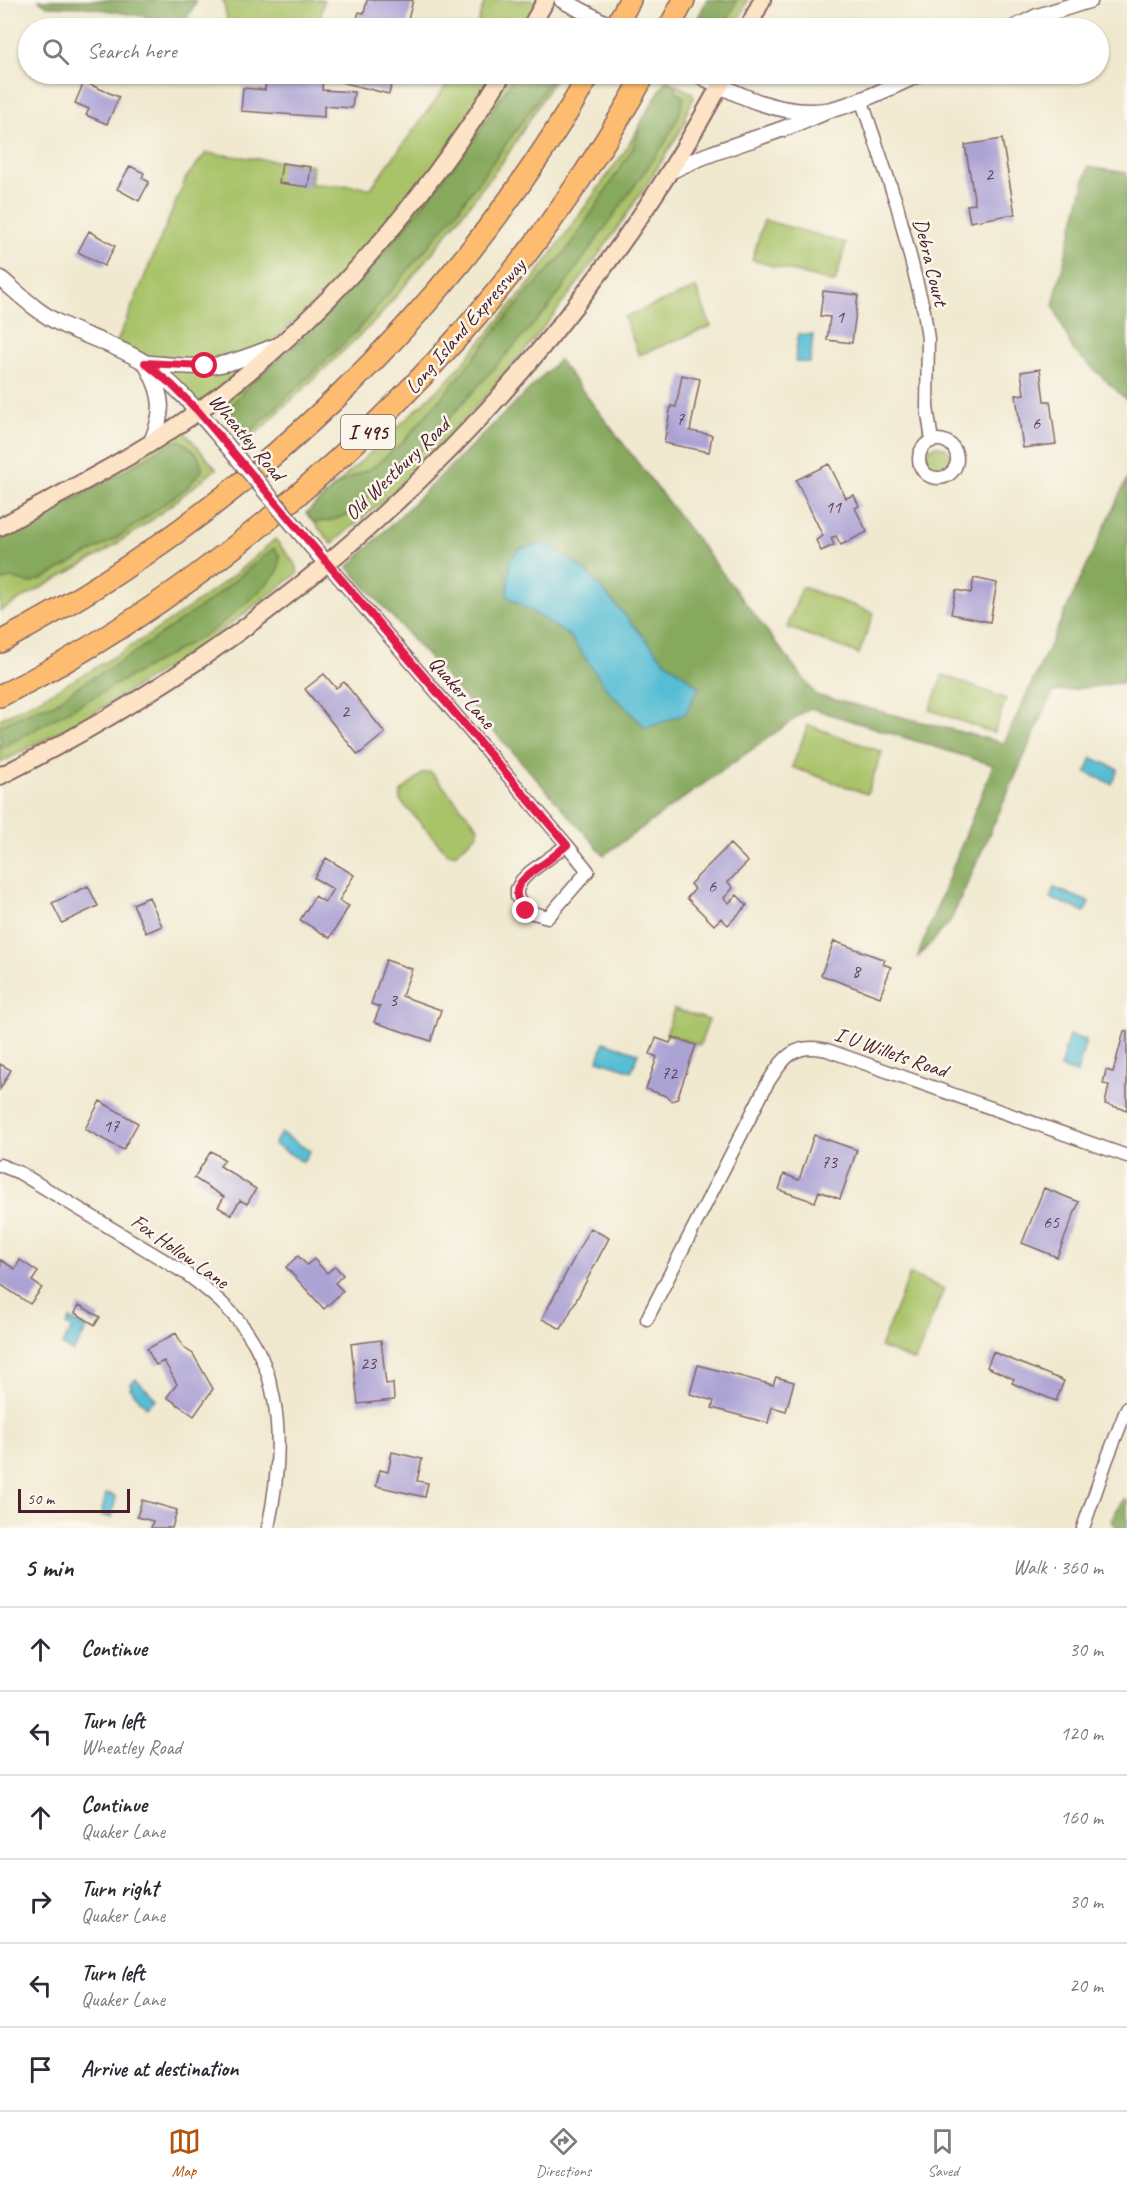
<!DOCTYPE html>
<html lang="en">
<head>
<meta charset="utf-8">
<style>
  body { margin:0; font-family:Caveat,sans-serif; background:#f7f7f7; color:#2b2b33 }
  .scale { position:absolute; left:18px; bottom:15px; width:112px; box-sizing:border-box; padding-left:6px; border:3px solid #4a1f2b; border-top:0; font-size:16px; line-height:21px; white-space:nowrap; color:#4a1f2b; -webkit-text-stroke:4px #fbf7ec; paint-order:stroke }
  .stop { position:absolute; width:18px; height:18px; margin:-14px; border:4px solid #e11d48; border-radius:50%; background:#fff }
  .stop.end { background:#e11d48; border-color:#fff; box-shadow:0 2px 6px #0008 }
  .list { margin:0; padding:0; list-style:none }
  h2 { display:flex; justify-content:space-between; align-items:center; height:78px; margin:0; padding:0 24px; font-size:26px }
  h2 small { font-size:20px; font-weight:400; color:#7c7c81 }
  .list li { display:grid; grid-template-columns:39px 1fr auto; gap:18px; align-items:center; box-sizing:border-box; height:84px; padding:0 24px; border-top:2px solid #e1e1e2 }
  .list b { display:block; font-size:22px; white-space:nowrap }
  .list p { margin:0; font-size:20px; white-space:nowrap; color:#7c7c81 }
  .list em { font-size:20px; font-style:normal; color:#7c7c81 }
  .icon { flex:none; width:33px; height:33px; fill:none; stroke:currentColor; stroke-width:2; stroke-linecap:round; stroke-linejoin:round }
  .map { position:relative; flex:none; width:1127px; height:1528px; overflow:hidden }
  .search { position:absolute; background:#fff; box-shadow:0 2px 4px #0004; left:18px; right:18px; top:18px; height:66px; display:flex; align-items:center; gap:15px; box-sizing:border-box; padding:0 21px; border-radius:33px; color:#7c7c81; font-size:22px }
  .sheet { height:582px; background:#fff }
  nav { display:flex; justify-content:space-around; align-items:center; box-sizing:border-box; height:84px; border-top:2px solid #e1e1e2; background:#fff; font-size:16px; color:#7c7c81 }
  nav a { display:grid; justify-items:center; gap:3px }
  nav .on { color:#b45309 }
  .map>svg:first-child { display:block }
  .green { fill:#a9c369; stroke:#7a714a; stroke-width:1.5 }
  .forest { fill:#86a95d; stroke:#686444; stroke-width:1.5 }
  .water { fill:#57bed4; stroke:#506e80; stroke-width:1.5 }
  .building { fill:#aca3d5 }
  .lines { fill:none; stroke-linecap:round; stroke-linejoin:round }
  .minor-casing { stroke:#846665; stroke-width:15 }
  .tertiary-casing { stroke:#846665; stroke-width:18 }
  .secondary-casing { stroke:#846665; stroke-width:20 }
  .motorway-casing { stroke:#846665; stroke-width:24 }
  .minor { stroke:#fff; stroke-width:12 }
  .tertiary { stroke:#fff; stroke-width:15 }
  .secondary { stroke:#fee4c6; stroke-width:16 }
  .motorway { stroke:#fdbc70; stroke-width:21 }
  .tertiary-bridge-casing { stroke:#846665; stroke-width:18; stroke-linecap:butt }
  .tertiary-bridge { stroke:#fff; stroke-width:15 }
  .route { stroke:#e11d48; stroke-width:8 }
  .labels { text-anchor:middle; dominant-baseline:central; stroke-width:5; stroke-linejoin:round; paint-order:stroke }
  .number-label { font-size:18px; fill:#624056 }
  .shield { fill:#fbf7ec; stroke:#7f6065; stroke-width:1.5 }
  .shield-label { font-size:20px; font-weight:bold; fill:#4a1f2b }
  .street-label { font-size:21px; fill:#4a1f2b; stroke:#fbf7ec }
</style>
</head>
<body>
<div class="map">
<svg width="1127" height="1528" viewBox="0 0 1127 1528">
  <rect width="100%" height="100%" fill="#fbf7ec"/>
  <filter id="ink" filterUnits="userSpaceOnUse"><feTurbulence type="fractalNoise" baseFrequency=".0167" numOctaves="2"/><feDisplacementMap in="SourceGraphic" scale="12" xChannelSelector="R" yChannelSelector="G"/><feConvolveMatrix kernelMatrix="1 2 1 2 8 2 1 2 1" color-interpolation-filters="sRGB"/></filter>
  <filter id="wash" filterUnits="userSpaceOnUse"><feTurbulence type="fractalNoise" baseFrequency=".008" numOctaves="4" result="noise"/><feDisplacementMap in="SourceGraphic" scale="24" xChannelSelector="R" yChannelSelector="G"/><feGaussianBlur stdDeviation="1.35" result="paint"/><feColorMatrix in="noise" values="0 0 0 0 0 0 0 0 0 0 0 0 0 0 0 0 0 1.4 0 .05"/><feComposite in="paint" operator="in"/></filter>
  <g filter="url(#wash)">
    <rect width="100%" height="100%" fill="#f0e9d0"/>
    <!-- green -->
    <path class="green" d="M223,0H324L318,28H229Z
      M485,0H546L530,28H476Z
      M707,0H748L735,28H693Z
      M455,74H503L380,241L198,411L115,347L186,178L206,153L313,165L311,184L361,186L370,189Z
      M509,74H558L504,160L432,253L377,319L246,443L218,407L296,342L389,242Z
      M666,80L692,93L694,98L684,118L687,120C606,255 509,382 394,491C375,509 352,526 332,544L306,513L450,378L532,281L625,151Z
      M764,220L846,243L835,283L752,260Z
      M696,288L711,326L639,355L624,317Z
      M183,430L216,469L152,520L103,553L0,611V537Z
      M925 459a13 13 0 1 1 26 0a13 13 0 1 1-26 0Z
      M275,539L296,565L298,573L204,644L88,717L0,763V719C77,681 154,635 223,583C241,570 258,554 275,539Z
      M802,587L874,613L859,654L787,627Z
      M943,675L1006,699L994,733L930,710Z
      M808,725L882,752L867,794L792,767Z
      M431,772L478,827V833L455,854H448L400,800L401,792L423,773Z
      M674,1009L709,1020L700,1045L666,1034Z
      M910,1274L944,1289L915,1361L880,1347Z"/>
    <!-- forest -->
    <path class="forest" d="M39,0H195L196,2L184,23L86,7L47,6Z
      M707,0H737L724,28H693Z
      M516,74H555L522,122L455,214L357,331L243,439L224,414L246,388L310,333L380,258L473,141Z
      M666,80L675,85L676,90L684,98L680,113L666,141L550,306L409,463L350,514L329,521L314,522L306,513L340,483L373,467L402,443L457,379L504,320L571,245L633,148L642,120Z
      M1088,167L1127,173V400L1073,350L1053,305Z
      M559,360L816,695L1004,743L1127,479V682L1053,692L950,922L917,958L993,765L810,708L604,855L348,567Z
      M179,440C192,447 202,456 202,471L186,488L120,536L44,578L29,583L10,578L0,582V540L118,475L162,448Z
      M274,548L280,556L278,572L261,590L214,630L0,749V726L38,708L53,705L77,687L120,662L212,599Z
      M1123,1499H1127V1528H1117L1111,1520Z"/>
    <!-- water -->
    <path class="water" d="M798,334L813,335L810,363L795,361Z
      M547,543L587,572L663,659L699,687L685,714L646,728L607,689L570,636L507,596L510,560L519,549Z
      M1092,758L1118,769L1112,784L1086,772Z
      M1054,888L1089,902L1085,912L1050,898Z
      M1069,1035L1086,1040L1077,1073L1060,1068Z
      M604,1042L638,1053L632,1071L598,1060Z
      M281,1133L310,1151L303,1162L274,1144Z
      M70,1319L87,1329L73,1352L62,1345L72,1329L66,1325Z
      M136,1379L156,1399L146,1407L130,1388L132,1386L130,1384Z
      M106,1494L111,1495V1494L116,1497L111,1518L101,1515Z"/>
    <g id="blocks">
      <!-- building -->
      <path class="building" d="M367,0H413L406,28H354L359,12L364,13Z
        M266,74H323L322,90L354,92L352,108L324,106V117L241,111L243,88L265,90Z
        M343,74H394L389,94L341,82Z
        M84,82L119,97L107,124L86,115L89,109L75,103Z
        M1002,139L1015,214L970,222L967,205L975,204L965,145Z
        M282,163L311,167L308,187L279,183Z
        M130,166L144,173L142,178L149,182L139,201L117,189Z
        M89,231L115,246L104,266L78,252Z
        M823,291L858,295L852,343L827,340L830,317L820,316Z
        M1040,369L1044,401H1050L1056,444L1023,448L1016,395L1024,394L1021,372Z
        M682,375L700,379L690,431L712,435L709,452L664,443L671,406L676,407Z
        M829,464L846,498L854,495L859,506L855,508L867,532L841,545L836,536L831,538L834,545L821,551L816,540L823,536L796,480Z
        M974,578L997,583L990,622L951,614L956,590L971,593Z
        M324,674L336,688L344,682L385,733L358,755L305,689Z
        M730,844L748,862L728,882L733,888L724,898L729,903L737,895L747,905L728,925L721,918L714,925L687,898L695,889L690,884Z
        M326,858L354,875L339,901L349,906L330,938L300,920L315,896L325,902L333,889L314,878Z
        M88,886L98,906L62,923L52,903Z
        M149,897L162,926L146,933L133,904Z
        M834,941L885,960L883,964L891,967L880,997L821,975Z
        M386,960L412,969L402,996L441,1010L431,1041L374,1022L380,1007L371,1004Z
        M1124,1031H1127V1110L1105,1104L1109,1085L1103,1084L1106,1070L1113,1072Z
        M673,1037L696,1045L677,1099L672,1101L666,1096L646,1089L657,1057L650,1054L656,1038L670,1043Z
        M0,1064L11,1070L0,1089Z
        M100,1101L138,1123L123,1150L85,1129Z
        M814,1135L857,1150L840,1199L819,1191L815,1202L779,1190L784,1174L799,1180Z
        M211,1151L225,1160L220,1166L256,1189L247,1204L240,1200L231,1215L218,1207L224,1197L194,1178Z
        M1044,1188L1079,1202L1057,1257L1022,1243Z
        M590,1228L609,1238L561,1329L542,1319Z
        M298,1256L307,1265L314,1259L327,1273L335,1266L343,1275L335,1283L343,1291L324,1309L286,1267Z
        M1,1260L15,1269L20,1260L38,1272L32,1281L42,1288L30,1304L0,1284Z
        M79,1305L100,1317L95,1325L75,1313Z
        M176,1333L184,1348L193,1354L213,1389L194,1416L167,1397L177,1384L164,1361L156,1365L147,1349Z
        M381,1340L386,1384L393,1383L394,1400L358,1404L351,1344Z
        M993,1352L1064,1381L1056,1401L1012,1383L1014,1379L987,1367Z
        M698,1365L773,1385L776,1377L794,1382L786,1411L772,1407L768,1423L712,1408L714,1401L690,1394Z
        M392,1452L422,1459L417,1481L428,1483L425,1497L376,1486L380,1470L388,1472Z
        M142,1500L177,1510L172,1528H151L153,1521L137,1517Z"/>
    </g>
  </g>
  <g filter="url(#ink)">
    <use href="#blocks" fill-opacity="0" stroke="#846665" stroke-width="1.5"/>
    <g class="lines">
      <!-- minor casing -->
      <g class="minor-casing">
        <path id="minor" d="M861,99L897,205L924,311L928,339L927,407L932,441
          M919 459a19 19 0 1 1 38 0a19 19 0 1 1-38 0Z
          M327,564L567,845L588,871L548,917L526,911L517,897V889L522,880L530,872L567,845
          M0,1165L20,1173L185,1273C215,1295 246,1321 261,1357C285,1410 280,1472 268,1528
          M647,1319L767,1084C783,1058 794,1042 827,1050L1127,1156
          M1083,1528L1107,1459L1127,1408"/>
      </g>
      <!-- tertiary casing -->
      <g class="tertiary-casing">
        <path id="tertiary" d="M562,0L614,28
          M1014,28L1036,17L1090,0
          M697,74C737,95 783,118 829,110C858,104 893,86 920,74
          M669,172C718,147 772,136 823,113
          M0,278C19,294 37,312 59,323C88,338 120,346 147,364C177,385 201,415 225,443
          M145,363C168,365 193,368 217,365C238,362 257,353 276,346
          M148,368C164,397 164,413 151,443
          M308,542L327,564"/>
      </g>
      <!-- secondary casing -->
      <g class="secondary-casing">
        <path id="secondary" d="M530,28L546,0
          M748,28L762,0
          M0,527C58,495 119,465 174,428C308,338 419,210 503,74
          M0,776C240,657 444,486 602,270C648,208 690,142 726,74"/>
      </g>
      <!-- motorway casing -->
      <g class="motorway-casing">
        <path id="motorway" d="M615,28L630,0
          M669,28L684,0
          M0,642C240,517 456,309 590,74
          M0,696C94,650 182,590 263,524C417,398 548,248 645,74"/>
      </g>
      <!-- minor -->
      <use href="#minor" class="minor"/>
      <!-- tertiary -->
      <use href="#tertiary" class="tertiary"/>
      <!-- secondary -->
      <use href="#secondary" class="secondary"/>
      <!-- motorway -->
      <use href="#motorway" class="motorway"/>
      <!-- tertiary-bridge casing -->
      <g class="tertiary-bridge-casing">
        <path id="tertiary-bridge" d="M225,443L308,542"/>
      </g>
      <!-- tertiary-bridge -->
      <use href="#tertiary-bridge" class="tertiary-bridge"/>
    </g>
  </g>
  <g class="lines" filter="url(#ink)">
    <!-- route -->
    <path class="route" d="M205,366L145,363L172,385L198,411L567,845C558,852 550,860 540,866C522,879 506,890 526,911"/>
  </g>
  <g class="labels">
    <!-- number labels -->
    <g class="number-label">
      <text x="989" y="174">2</text>
      <text x="840" y="317">1</text>
      <text x="680" y="419">7</text>
      <text x="1036" y="423">6</text>
      <text x="833" y="507">11</text>
      <text x="345" y="711">2</text>
      <text x="712" y="886">6</text>
      <text x="856" y="971">8</text>
      <text x="393" y="1000">3</text>
      <text x="669" y="1073">72</text>
      <text x="111" y="1126">17</text>
      <text x="829" y="1162">73</text>
      <text x="1051" y="1222">65</text>
      <text x="368" y="1363">23</text>
    </g>
    <!-- shield labels -->
    <rect class="shield" x="341" y="415" width="54" height="34" rx="4.5"/>
    <g class="shield-label">
      <text x="368" y="432">I 495</text>
    </g>
    <!-- street labels -->
    <g class="street-label">
      <text transform="translate(931 262) rotate(76)">Debra Court</text>
      <text transform="translate(465 326) rotate(-49)">Long Island Expressway</text>
      <text transform="translate(247 437) rotate(50)">Wheatley Road</text>
      <text transform="translate(397 469) rotate(-44)">Old Westbury Road</text>
      <text transform="translate(462 692) rotate(49)">Quaker Lane</text>
      <text transform="translate(891 1052) rotate(19)">I U Willets Road</text>
      <text transform="translate(180 1251) rotate(35)">Fox Hollow Lane</text>
    </g>
  </g>
</svg>
<div class="scale">50 m</div>
<div class="stop" style="left:205px;top:366px"></div>
<div class="stop end" style="left:526px;top:911px"></div>
<div class="search"><svg class="icon" aria-label="search" viewBox="0 0 24 24"><circle cx="10" cy="10" r="6"/><path d="M15 15l6 6"/></svg>Search here</div>
</div>
<section class="sheet">
<h2>5 min<small>Walk · 360 m</small></h2>
<ul class="list">
<li><svg class="icon" aria-label="ahead" viewBox="0 0 24 24"><path d="M12 20V5M6 11l6-6 6 6"/></svg><div><b>Continue</b></div><em>30 m</em></li>
<li><svg class="icon" aria-label="left" viewBox="0 0 24 24"><path d="M17 20v-9H6M10 6l-5 5 5 5"/></svg><div><b>Turn left</b><p>Wheatley Road</p></div><em>120 m</em></li>
<li><svg class="icon" aria-label="ahead" viewBox="0 0 24 24"><path d="M12 20V5M6 11l6-6 6 6"/></svg><div><b>Continue</b><p>Quaker Lane</p></div><em>160 m</em></li>
<li><svg class="icon" aria-label="right" viewBox="0 0 24 24"><path d="M7 20v-9h11M14 6l5 5-5 5"/></svg><div><b>Turn right</b><p>Quaker Lane</p></div><em>30 m</em></li>
<li><svg class="icon" aria-label="left" viewBox="0 0 24 24"><path d="M17 20v-9H6M10 6l-5 5 5 5"/></svg><div><b>Turn left</b><p>Quaker Lane</p></div><em>20 m</em></li>
<li><svg class="icon" aria-label="arrive" viewBox="0 0 24 24"><path d="M6 21V4h12l-3 4 3 4H6"/></svg><div><b>Arrive at destination</b></div></li>
</ul>
</section>
<nav>
<a class="on"><svg class="icon" aria-label="map" viewBox="0 0 24 24"><path d="M3 6l6-2 6 2 6-2v14l-6 2-6-2-6 2zM9 4v14M15 6v14"/></svg>Map</a>
<a><svg class="icon" aria-label="directions" viewBox="0 0 24 24"><path d="M12 3l9 9-9 9-9-9zM9 14v-3h6M13 9l2 2-2 2"/></svg>Directions</a>
<a><svg class="icon" aria-label="saved" viewBox="0 0 24 24"><path d="M7 4h10v16l-5-4-5 4z"/></svg>Saved</a>
</nav>
</body>
</html>
